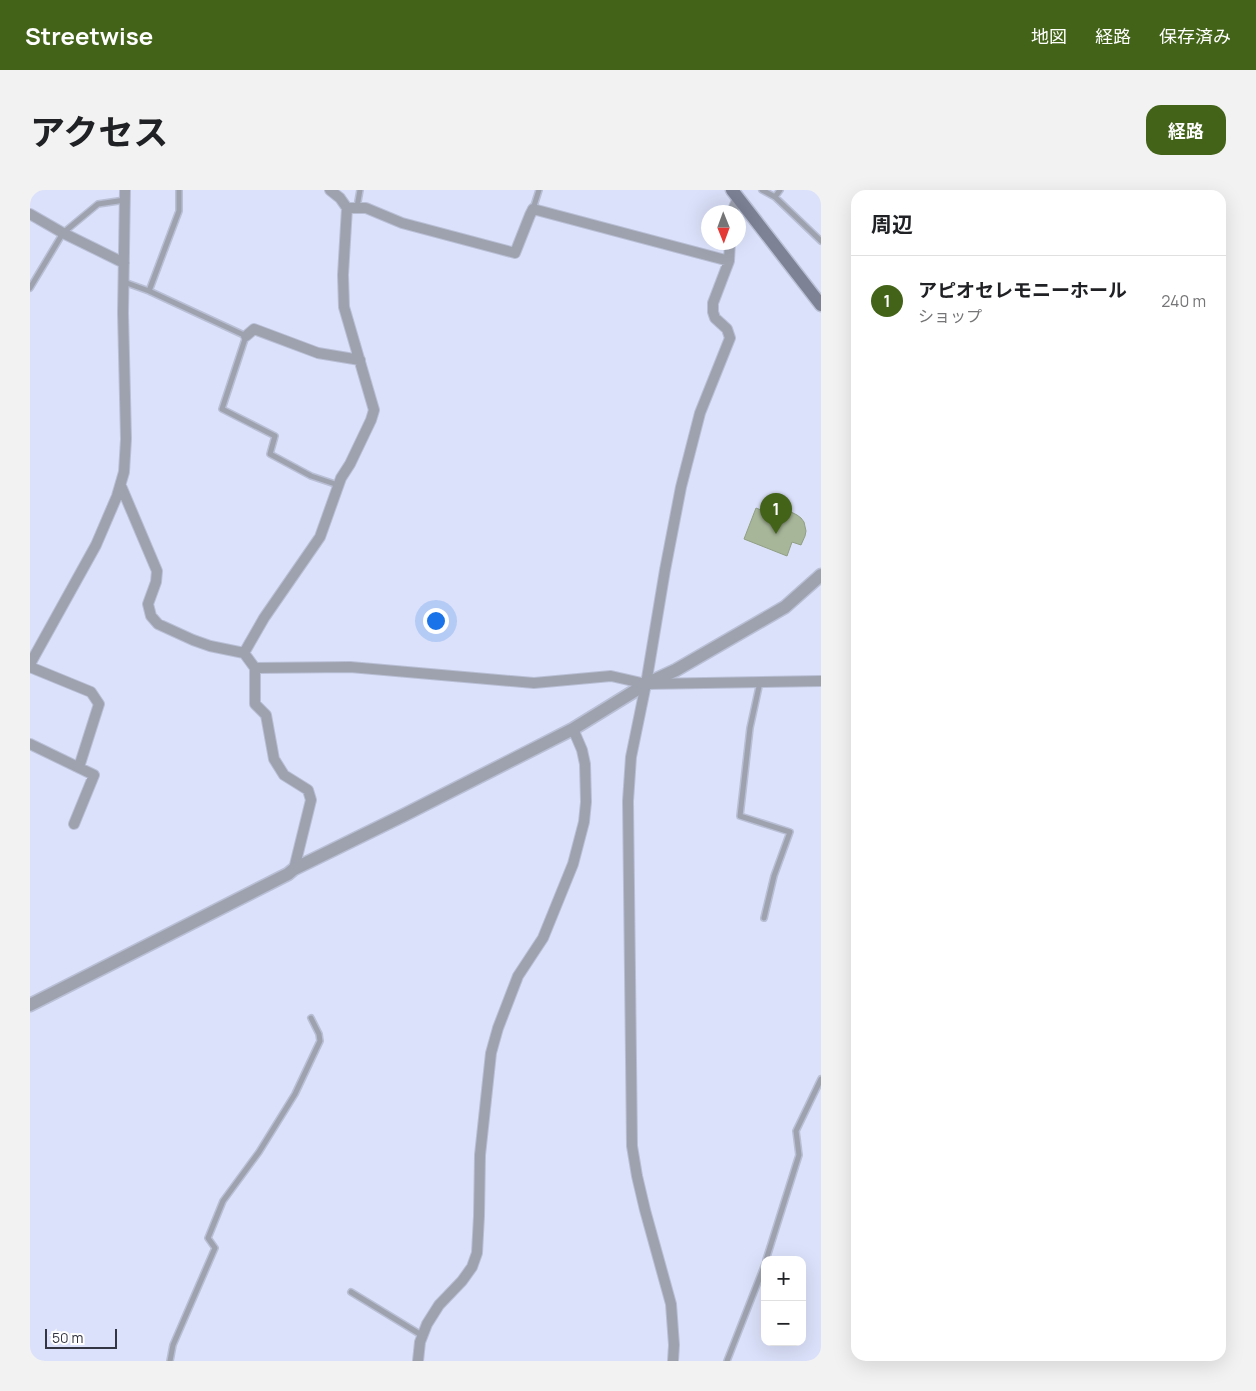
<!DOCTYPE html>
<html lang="ja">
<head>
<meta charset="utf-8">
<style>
  body { margin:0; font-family:Manrope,"Noto Sans JP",sans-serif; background:#f2f2f2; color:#202124 }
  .controls { position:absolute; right:15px; bottom:15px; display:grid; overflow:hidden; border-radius:10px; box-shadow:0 5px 20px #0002 }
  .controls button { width:45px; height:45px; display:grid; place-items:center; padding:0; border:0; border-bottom:1px solid #e0e0e0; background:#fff; color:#202124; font:25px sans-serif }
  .compass { position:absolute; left:671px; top:15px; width:45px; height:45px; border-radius:50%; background:#fff; box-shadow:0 5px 20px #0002; rotate:179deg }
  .scale { position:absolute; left:15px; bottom:12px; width:72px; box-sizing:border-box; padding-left:5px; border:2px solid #333642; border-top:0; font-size:14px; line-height:18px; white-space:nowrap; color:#333642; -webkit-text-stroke:4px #fff; paint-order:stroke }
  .you { position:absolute; left:405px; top:430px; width:18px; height:18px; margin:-12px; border:4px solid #fff; border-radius:50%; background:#1a73e8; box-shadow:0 0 0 8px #1a73e833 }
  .badge { display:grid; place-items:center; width:32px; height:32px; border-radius:50%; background:#436318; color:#fff; font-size:16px; font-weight:700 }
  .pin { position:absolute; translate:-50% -41px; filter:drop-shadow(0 1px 2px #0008) }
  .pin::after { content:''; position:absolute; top:26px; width:18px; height:15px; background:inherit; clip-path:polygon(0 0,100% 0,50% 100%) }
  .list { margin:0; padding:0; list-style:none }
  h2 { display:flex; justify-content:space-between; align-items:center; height:65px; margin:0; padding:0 20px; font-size:21px }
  h2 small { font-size:16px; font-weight:400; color:#757577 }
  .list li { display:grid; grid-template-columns:32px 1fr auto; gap:15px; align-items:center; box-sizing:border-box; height:90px; padding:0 20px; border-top:1px solid #e0e0e0 }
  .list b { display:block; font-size:19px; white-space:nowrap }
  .list p { margin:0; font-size:16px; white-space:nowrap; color:#757577 }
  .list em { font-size:16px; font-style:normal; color:#757577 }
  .map { position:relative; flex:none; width:791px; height:1171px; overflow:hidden; border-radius:15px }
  header { display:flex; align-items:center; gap:30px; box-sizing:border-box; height:70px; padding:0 25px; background:#436318; color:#fff }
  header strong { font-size:24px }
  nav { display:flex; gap:28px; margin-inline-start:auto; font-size:18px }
  .intro { display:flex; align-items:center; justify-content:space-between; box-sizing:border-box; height:120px; padding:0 30px }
  h1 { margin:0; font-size:35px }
  .button { padding:12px 22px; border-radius:15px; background:#436318; color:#fff; font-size:18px; font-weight:700 }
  main { display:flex; gap:30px; padding:0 30px }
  aside { flex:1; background:#fff; border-radius:15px; box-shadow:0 5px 20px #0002 }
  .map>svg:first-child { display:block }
  .building { fill:#a7b699; stroke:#919f84 }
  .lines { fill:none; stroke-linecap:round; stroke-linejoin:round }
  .service-casing { stroke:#b9bfd5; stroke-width:8 }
  .minor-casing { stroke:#b9bfd5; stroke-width:12 }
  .tertiary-casing { stroke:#b9bfd5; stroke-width:15 }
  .secondary-casing { stroke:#b9bfd5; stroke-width:15 }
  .service { stroke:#9ea2af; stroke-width:5 }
  .minor { stroke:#9ea2af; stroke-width:10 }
  .tertiary { stroke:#9ea2af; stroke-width:12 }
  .secondary { stroke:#7d8295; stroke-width:12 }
</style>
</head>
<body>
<header>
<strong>Streetwise</strong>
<nav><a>地図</a><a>経路</a><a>保存済み</a></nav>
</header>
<div class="intro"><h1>アクセス</h1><a class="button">経路</a></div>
<main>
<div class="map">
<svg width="791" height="1171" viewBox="0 0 791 1171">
  <rect width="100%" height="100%" fill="#dbe1fa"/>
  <!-- building -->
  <path class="building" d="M726,318L751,328L755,319L767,325L771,328L774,332L776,341L775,346L771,355L762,352L757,366L714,349Z"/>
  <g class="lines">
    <!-- service casing -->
    <g class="service-casing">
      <path id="service" d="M732,0L745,7L791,51
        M745,7L750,0
        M327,17L330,0
        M503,19L509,0
        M94,92L119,101L216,146L192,219L245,246L240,264L281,286L308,295
        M0,98L33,43L68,14L95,10
        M119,101L149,21V0
        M730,492L720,538L710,626L760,642L744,686L734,728
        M736,1070L769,965L766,941L791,889
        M321,1102L393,1146
        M140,1171L143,1155L185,1058L178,1048L193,1011L229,962L265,904L290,851L289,844L281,828
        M697,1171L735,1074"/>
    </g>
    <!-- minor casing -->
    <g class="minor-casing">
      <path id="minor" d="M317,18H336L372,33L485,63L500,25L503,19L699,71
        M702,22L708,8
        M0,24L33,43L94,73
        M216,146L224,139L288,163L330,170
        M91,296L127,381L126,392L118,414L121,426L128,434L163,450L180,456L214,463L225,478V514L236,525L244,569L254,585L278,600L281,610L264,679
        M214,463L234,428L290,347L311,288L320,274L341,230L344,220L314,117L313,85L317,18L310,8L300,0
        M0,474L66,355L87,306L94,282L96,249L93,123L95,0
        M0,477L61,502L69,514L49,577
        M225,478L320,477L504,493L581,486L616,494L791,491
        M0,554L64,585L44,634
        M388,1171L390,1152L397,1134L409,1115L432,1091L442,1077L447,1063L449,1026L450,965L461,863L468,838L488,786L513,748L543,674L554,632L556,612L555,574L552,560L543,539
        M643,1171L644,1155L641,1114L615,1020L607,986L602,956L598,611L601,567L616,494L635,380L651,297L670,223L700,148L697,139L685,128L683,122V113L699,71L700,52"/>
    </g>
    <!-- tertiary casing -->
    <g class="tertiary-casing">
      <path id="tertiary" d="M0,815L258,684L264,679L374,625L543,539L616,494L646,480L755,417L791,385"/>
    </g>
    <!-- secondary casing -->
    <g class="secondary-casing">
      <path id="secondary" d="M702,0L791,115"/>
    </g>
    <!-- service -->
    <use href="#service" class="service"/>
    <!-- minor -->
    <use href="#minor" class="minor"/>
    <!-- tertiary -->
    <use href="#tertiary" class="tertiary"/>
    <!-- secondary -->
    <use href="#secondary" class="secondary"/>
  </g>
</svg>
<div class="controls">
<button>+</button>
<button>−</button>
</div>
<svg class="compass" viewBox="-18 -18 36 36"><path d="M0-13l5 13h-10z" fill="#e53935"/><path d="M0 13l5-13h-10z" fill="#757577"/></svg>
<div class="scale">50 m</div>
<div class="you"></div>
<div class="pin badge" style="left:746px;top:344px">1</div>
</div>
<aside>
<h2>周辺<small></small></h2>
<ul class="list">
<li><span class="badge">1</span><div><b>アピオセレモニーホール</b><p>ショップ</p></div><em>240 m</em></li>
</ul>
</aside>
</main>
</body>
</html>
